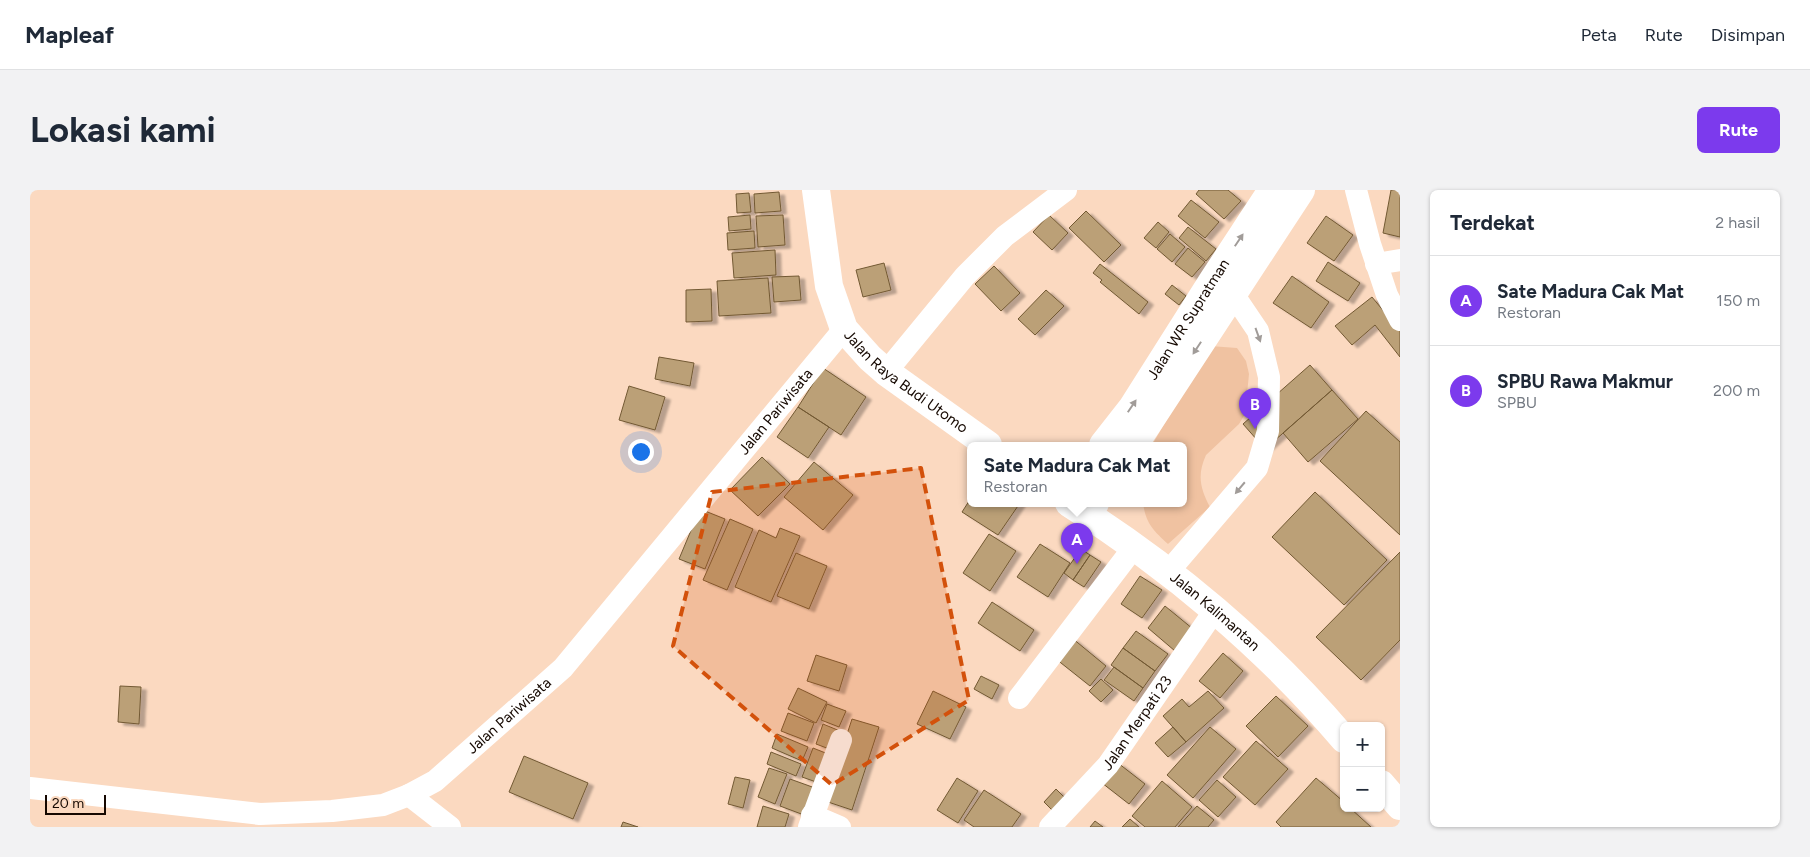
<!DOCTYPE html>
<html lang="id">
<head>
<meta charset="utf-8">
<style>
  body { margin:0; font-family:Figtree,sans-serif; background:#f2f2f3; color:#1f2937 }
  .controls { position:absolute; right:15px; bottom:15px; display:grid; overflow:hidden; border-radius:8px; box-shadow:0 1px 4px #0004 }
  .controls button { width:45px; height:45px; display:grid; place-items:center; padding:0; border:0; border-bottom:1px solid #e0e1e3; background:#fff; color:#1f2937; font:25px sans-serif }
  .scale { position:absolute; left:15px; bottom:12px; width:61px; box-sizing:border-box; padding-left:5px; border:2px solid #150801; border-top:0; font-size:14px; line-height:18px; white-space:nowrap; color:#150801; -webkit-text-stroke:4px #fbd9c0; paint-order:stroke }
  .you { position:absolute; left:610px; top:261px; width:18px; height:18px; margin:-12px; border:4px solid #fff; border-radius:50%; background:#1a73e8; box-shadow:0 0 0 8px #1a73e833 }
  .badge { display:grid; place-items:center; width:32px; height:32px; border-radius:50%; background:#7c3aed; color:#fff; font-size:16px; font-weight:700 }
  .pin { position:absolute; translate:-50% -41px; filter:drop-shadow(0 1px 2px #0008) }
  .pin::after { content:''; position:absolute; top:26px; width:18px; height:15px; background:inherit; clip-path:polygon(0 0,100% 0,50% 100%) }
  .popup { position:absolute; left:937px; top:252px; width:220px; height:65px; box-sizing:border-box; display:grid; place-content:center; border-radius:8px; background:#fff; filter:drop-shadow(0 1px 4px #0005); font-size:16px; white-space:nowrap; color:#747a83 }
  .popup b { font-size:19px; color:#1f2937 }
  .popup::after { content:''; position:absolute; left:50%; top:100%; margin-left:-10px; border:10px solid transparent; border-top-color:#fff }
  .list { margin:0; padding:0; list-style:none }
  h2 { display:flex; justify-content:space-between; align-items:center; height:65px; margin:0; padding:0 20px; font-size:21px }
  h2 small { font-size:16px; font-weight:400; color:#747a83 }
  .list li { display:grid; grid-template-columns:32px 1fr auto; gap:15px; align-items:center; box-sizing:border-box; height:90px; padding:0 20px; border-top:1px solid #e0e1e3 }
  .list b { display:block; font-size:19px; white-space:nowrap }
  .list p { margin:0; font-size:16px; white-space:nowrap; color:#747a83 }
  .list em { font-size:16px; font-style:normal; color:#747a83 }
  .map { position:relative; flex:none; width:1370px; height:637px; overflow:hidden; border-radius:8px }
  header { display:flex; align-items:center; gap:30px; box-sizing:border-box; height:70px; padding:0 25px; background:#fff; border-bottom:1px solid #e0e1e3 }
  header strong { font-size:24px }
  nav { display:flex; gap:28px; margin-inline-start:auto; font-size:18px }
  .intro { display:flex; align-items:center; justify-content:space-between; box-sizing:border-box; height:120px; padding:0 30px }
  h1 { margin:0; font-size:35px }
  .button { padding:12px 22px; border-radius:8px; background:#7c3aed; color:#fff; font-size:18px; font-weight:700 }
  main { display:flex; gap:30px; padding:0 30px }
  aside { flex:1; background:#fff; border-radius:8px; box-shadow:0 1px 4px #0004 }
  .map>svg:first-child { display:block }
  .green { fill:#f0c2a1 }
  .building { fill:#bba077; stroke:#725933; filter:url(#shadow) }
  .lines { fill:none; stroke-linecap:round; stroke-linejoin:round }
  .minor { stroke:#fff; stroke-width:22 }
  .major { stroke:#fff; stroke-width:28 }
  .highway { stroke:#fff; stroke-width:28 }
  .oneway { fill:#a19c99 }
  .marked { fill:#d3510b; fill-opacity:0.2; stroke:#d3510b; stroke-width:4; stroke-dasharray:10 6; stroke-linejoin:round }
  .labels { text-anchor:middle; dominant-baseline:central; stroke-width:4.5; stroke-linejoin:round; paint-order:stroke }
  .street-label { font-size:15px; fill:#150801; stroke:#fbd9c0 }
</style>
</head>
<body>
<header>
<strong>Mapleaf</strong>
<nav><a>Peta</a><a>Rute</a><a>Disimpan</a></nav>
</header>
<div class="intro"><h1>Lokasi kami</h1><a class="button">Rute</a></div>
<main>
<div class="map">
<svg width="1370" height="637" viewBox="0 0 1370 637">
  <defs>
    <filter id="shadow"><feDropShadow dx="5.5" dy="3" stdDeviation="1" flood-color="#0004"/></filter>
  </defs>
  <rect width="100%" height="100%" fill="#fbd9c0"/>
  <!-- green -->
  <path class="green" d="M1180,156L1207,158L1216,171L1219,184L1215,224L1209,234L1176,265C1167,285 1170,298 1180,317L1138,354C1123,340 1116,334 1113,313H1153V255H1122Z"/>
  <!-- building -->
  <path class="building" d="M1169,0H1198L1211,11L1194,29L1166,4Z
    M1361,0H1370V47L1353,43Z
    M749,2L751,21L725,23L724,4Z
    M719,3L721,22L707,23L706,4Z
    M1161,10L1189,32L1175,48L1148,26Z
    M1056,21L1091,55L1074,72L1039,38Z
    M720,25L721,39L699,41L698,27Z
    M753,25L755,55L728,57L726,26Z
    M1019,25L1038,43L1022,60L1003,42Z
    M1296,26L1323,45L1304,71L1277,53Z
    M1128,32L1139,42L1126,58L1114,48Z
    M1158,37L1186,59L1176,71L1149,48Z
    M724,41L725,58L698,60L697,43Z
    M1140,44L1155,57L1142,72L1127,59Z
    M1158,58L1175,72L1162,87L1145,74Z
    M745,60L746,85L704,88L702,63Z
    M1298,72L1330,93L1318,111L1286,91Z
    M854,73L861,100L833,107L826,80Z
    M1070,74L1118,112L1109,124L1070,92L1072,90L1063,83Z
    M964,76L990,103L971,121L945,94Z
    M769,86L771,110L744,112L742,87Z
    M1262,86L1299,112L1281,138L1243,113Z
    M738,88L741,123L689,126L687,91Z
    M1142,95L1156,106L1149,115L1135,104Z
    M681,99L682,131L656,132V100Z
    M1016,100L1034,116L1005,145L988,129Z
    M1342,107L1370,141V167L1345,135L1322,155L1305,136Z
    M629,167L664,173L660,196L625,189Z
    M1280,175L1302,200L1235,259L1213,234Z
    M793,178L836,207L811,245L768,217Z
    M599,196L635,207L625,240L589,230Z
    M1302,200L1328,229L1278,272L1253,243Z
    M768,217L799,237L778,268L747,247Z
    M1336,221L1370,252V345L1290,271Z
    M732,267L760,294L728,326L700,300Z
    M784,272L823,305L793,340L754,307Z
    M1285,302L1357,370L1314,415L1242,347Z
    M941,308V313H990L968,345L932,322Z
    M670,319L695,329L675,379L649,369Z
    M700,329L723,339L697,400L673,390Z
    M750,338L770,346L741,412L705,397L729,340L746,348Z
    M959,344L986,361L960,401L933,383Z
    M1010,354L1040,373L1018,407L987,387Z
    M1051,359L1060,365L1043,390L1034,383Z
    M1370,362V450L1331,490L1286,447Z
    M766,363L797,376L779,419L747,406Z
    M1060,365L1071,372L1054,397L1043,390Z
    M1110,386L1132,400L1112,428L1091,414Z
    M962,412L1004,440L990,461L948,433Z
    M1135,416L1163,439L1145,461L1118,438Z
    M1106,441L1138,464L1125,481L1093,458Z
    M1042,448L1076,476L1060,496L1026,469Z
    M1093,458L1125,481L1113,498L1081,475Z
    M1193,463L1213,481L1190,508L1169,491Z
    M786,465L817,475L809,501L777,491Z
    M1084,477L1113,498L1104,511L1074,490Z
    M951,486L969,495L962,509L944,499Z
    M1071,489L1083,500L1071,512L1059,501Z
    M90,496L111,497L109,534L88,532Z
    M768,498L797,512L786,533L758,519Z
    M903,501L936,517L920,549L887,534Z
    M1178,501L1194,518L1156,552L1133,526L1152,509L1159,517Z
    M1246,506L1278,536L1248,567L1216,536Z
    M797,514L816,521L809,537L791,530Z
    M758,523L784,533L777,551L751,541Z
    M822,529L849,537L822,620L795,611Z
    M793,534L810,541L802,560L786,554Z
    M1143,537L1156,552L1138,567L1125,553Z
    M1180,537L1206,559L1163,608L1137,585Z
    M747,544L778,557L772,571L742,558Z
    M1226,551L1258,579L1225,615L1193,587Z
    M783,558L803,566L792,594L772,587Z
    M741,562L771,574L766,586L737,574Z
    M494,566L558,593L543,629L479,602Z
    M1088,573L1115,594L1099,614L1072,593Z
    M739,578L757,584L745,614L728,607Z
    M705,587L720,590L713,618L698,614Z
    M927,588L948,601L928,633L907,620Z
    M1286,588L1314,612V618H1320L1341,637H1251L1246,632Z
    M760,589L785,598L774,625L750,616Z
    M1187,590L1206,607L1188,627L1169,610Z
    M1132,591L1162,617L1145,637H1115L1102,626Z
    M1026,599L1038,611L1025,623L1014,612Z
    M954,600L991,624L982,637H944L934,630Z
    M733,616L759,624L755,637H727Z
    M1167,616L1184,630L1178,637H1148Z
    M1100,629L1109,637H1092Z
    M1065,631L1073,637H1060Z
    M593,632L608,637H591Z"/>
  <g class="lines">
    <!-- minor -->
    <g class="minor">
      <path d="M1326,0L1340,54L1357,105L1370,130"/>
      <path d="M1346,74L1370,70"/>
      <path d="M856,182L935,86L975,46L1036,0"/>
      <path d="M1138,382L1227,278L1238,241L1239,187L1228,141L1203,104"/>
      <path d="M989,508L1104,357"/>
      <path id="s1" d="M0,598L230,624L302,621L353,615L379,605L405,591L533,478L814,139"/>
      <path d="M379,605L420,637"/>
      <path d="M782,625L810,637"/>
      <path d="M779,637L811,550"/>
      <path id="s2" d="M1020,637L1078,575L1185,420"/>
    </g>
    <!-- major -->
    <g class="major">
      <path id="s3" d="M1039,313C1140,376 1237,458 1314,549"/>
      <path d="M1351,594L1370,616"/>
    </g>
    <!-- highway -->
    <g class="highway">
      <path id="s4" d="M786,0L799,96L814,139L840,168L856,182L958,255"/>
      <path id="s5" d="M1073,255L1102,218L1183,90L1242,0"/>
      <path d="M1104,255L1271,0"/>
      <path d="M1057,324L1065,313"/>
    </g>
  </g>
  <!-- one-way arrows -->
  <defs><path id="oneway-solid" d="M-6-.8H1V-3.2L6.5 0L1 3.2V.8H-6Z" transform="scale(1.25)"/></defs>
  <g class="oneway">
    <use href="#oneway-solid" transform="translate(1209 50) rotate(-56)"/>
    <use href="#oneway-solid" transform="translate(1228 145) rotate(70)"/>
    <use href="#oneway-solid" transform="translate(1167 158) rotate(123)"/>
    <use href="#oneway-solid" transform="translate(1102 216) rotate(-56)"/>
    <use href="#oneway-solid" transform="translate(1210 298) rotate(130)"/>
  </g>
  <!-- marked area -->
  <path class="marked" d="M891,278L939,510L802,595L643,456L682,302Z"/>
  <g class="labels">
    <!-- street labels -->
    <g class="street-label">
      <text stroke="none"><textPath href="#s5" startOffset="152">Jalan WR Supratman</textPath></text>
      <text stroke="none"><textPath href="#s4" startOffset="224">Jalan Raya Budi Utomo</textPath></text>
      <text stroke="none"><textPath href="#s1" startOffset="916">Jalan Pariwisata</textPath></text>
      <text stroke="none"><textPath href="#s3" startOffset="182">Jalan Kalimantan</textPath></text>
      <text stroke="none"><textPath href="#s1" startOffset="511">Jalan Pariwisata</textPath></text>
      <text stroke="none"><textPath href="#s2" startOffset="136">Jalan Merpati 23</textPath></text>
    </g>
  </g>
</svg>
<div class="controls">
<button>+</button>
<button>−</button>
</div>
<div class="scale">20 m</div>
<div class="you"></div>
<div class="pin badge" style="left:1047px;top:374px">A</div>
<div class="popup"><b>Sate Madura Cak Mat</b>Restoran</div>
<div class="pin badge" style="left:1225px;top:239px">B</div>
</div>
<aside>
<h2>Terdekat<small>2 hasil</small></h2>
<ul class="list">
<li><span class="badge">A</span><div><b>Sate Madura Cak Mat</b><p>Restoran</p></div><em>150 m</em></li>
<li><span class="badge">B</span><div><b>SPBU Rawa Makmur</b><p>SPBU</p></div><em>200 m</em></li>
</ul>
</aside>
</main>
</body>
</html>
